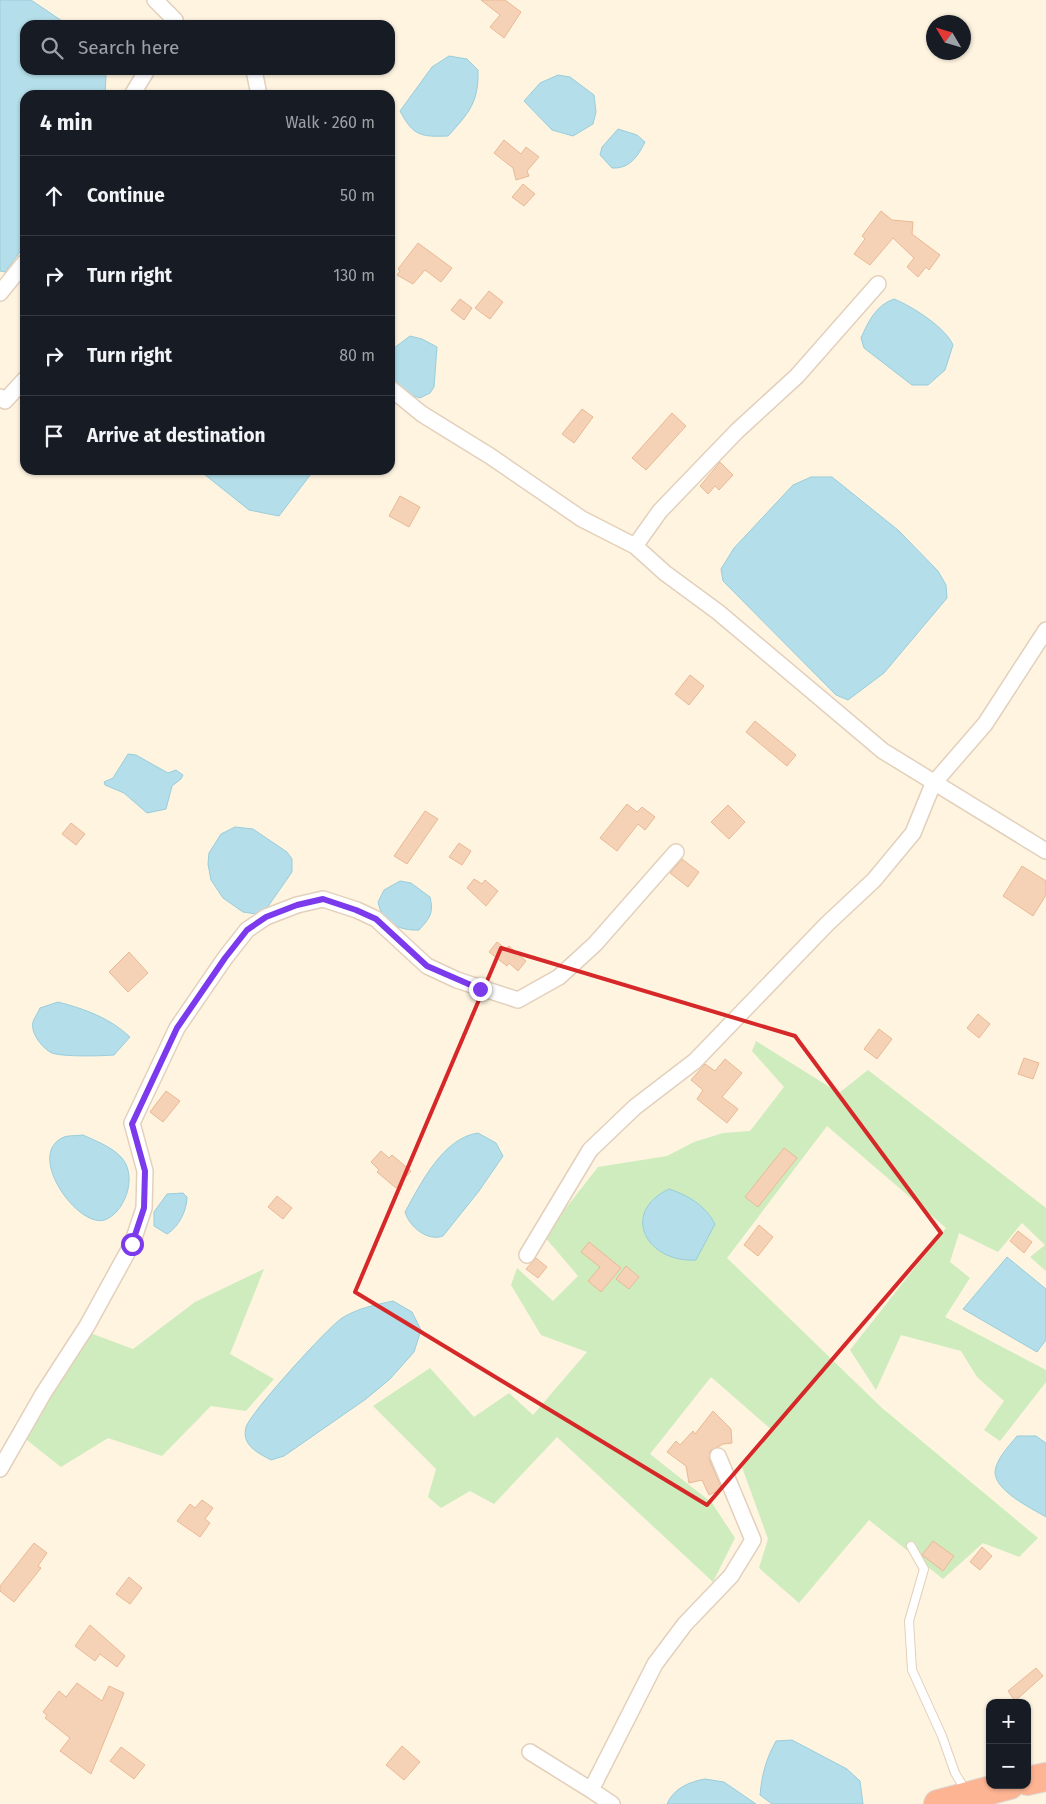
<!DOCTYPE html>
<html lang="en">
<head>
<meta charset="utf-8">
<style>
  body { margin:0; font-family:"Fira Sans",sans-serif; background:#20242c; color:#f1f3f6 }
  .controls { position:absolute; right:15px; bottom:15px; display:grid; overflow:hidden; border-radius:10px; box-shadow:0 1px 4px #0004 }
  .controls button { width:45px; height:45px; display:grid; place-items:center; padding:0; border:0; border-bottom:1px solid #363941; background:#171b24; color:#f1f3f6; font:25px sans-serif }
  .compass { position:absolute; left:926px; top:15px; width:45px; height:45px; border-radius:50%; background:#171b24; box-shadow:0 1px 4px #0004; rotate:308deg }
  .stop { position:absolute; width:15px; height:15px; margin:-11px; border:4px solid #7c3aed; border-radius:50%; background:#fff }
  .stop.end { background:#7c3aed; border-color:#fff; box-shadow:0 1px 5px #0008 }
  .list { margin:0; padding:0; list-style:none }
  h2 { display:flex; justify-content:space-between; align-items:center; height:65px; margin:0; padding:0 20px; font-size:21px }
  h2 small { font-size:16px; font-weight:400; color:#9ea1a6 }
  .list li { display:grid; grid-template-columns:32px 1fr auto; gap:15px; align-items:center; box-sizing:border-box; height:80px; padding:0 20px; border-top:1px solid #363941 }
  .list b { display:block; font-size:19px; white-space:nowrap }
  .list em { font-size:16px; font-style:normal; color:#9ea1a6 }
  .icon { flex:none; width:28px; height:28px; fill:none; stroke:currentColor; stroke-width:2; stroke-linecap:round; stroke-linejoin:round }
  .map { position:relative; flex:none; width:1046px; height:1804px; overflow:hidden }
  .search { position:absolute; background:#171b24; box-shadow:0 1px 4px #0004; left:20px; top:20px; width:375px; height:55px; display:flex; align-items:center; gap:12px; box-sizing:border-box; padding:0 18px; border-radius:15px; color:#9ea1a6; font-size:19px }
  .panel { position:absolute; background:#171b24; box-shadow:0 1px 4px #0004; left:20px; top:90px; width:375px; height:385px; border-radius:15px }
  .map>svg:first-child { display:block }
  .green { fill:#ceecbe }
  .water { fill:#b4dee9; stroke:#99cddb }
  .building { fill:#f5d2b6; stroke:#e9b995 }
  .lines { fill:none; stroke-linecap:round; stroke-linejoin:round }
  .lane-casing { stroke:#e3d0bc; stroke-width:10 }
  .street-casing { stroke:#e3d0bc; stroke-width:18 }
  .highway-casing { stroke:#ded7d3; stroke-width:30 }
  .lane { stroke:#fff; stroke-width:8 }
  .street { stroke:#fff; stroke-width:15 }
  .highway { stroke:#fdb492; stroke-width:28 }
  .route { stroke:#7c3aed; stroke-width:6 }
  .marked { fill:none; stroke:#d62828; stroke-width:4; stroke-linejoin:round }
</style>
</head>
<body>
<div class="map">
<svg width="1046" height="1804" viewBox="0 0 1046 1804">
  <rect width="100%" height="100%" fill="#fef4e0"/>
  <!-- green -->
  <path class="green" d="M756,1041L839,1093L868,1070L1046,1208V1271L1030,1257L1045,1245L1022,1223L998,1252L959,1233L950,1262L970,1278L945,1317L1046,1370V1382L1000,1441L984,1430L1004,1401L977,1377L961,1351L901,1335L876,1390L850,1350L946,1228L827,1126L727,1258L882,1408L1038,1538L1019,1557L983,1543L943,1579L869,1520L799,1603L759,1568L768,1539L742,1467L773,1431L711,1377L650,1454L712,1503L735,1538L713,1582L557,1437L494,1504L470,1491L441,1508L428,1497L436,1469L373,1406L430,1368L474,1417L509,1393L533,1415L587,1352L541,1335L511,1285L517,1268L553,1301L578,1276L544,1236L598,1167L667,1156L694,1142L723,1133L750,1131L784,1087L752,1051Z
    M264,1269L230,1354L274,1379L246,1411L211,1406L162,1456L108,1438L61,1467L23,1437L90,1333L133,1349L195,1302Z"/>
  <!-- water -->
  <path class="water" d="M0,0H31L68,25H25V70H104L106,76L105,95H25V245L5,272L0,271Z
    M449,56L467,59L478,70C479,102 469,113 448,136C421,137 413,136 400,111L432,67Z
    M558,75L570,77L594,95L596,112L593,124L573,136L552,130L524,101L540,83Z
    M618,129L637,135L645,142C638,156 630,169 612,168L600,155L602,147Z
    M894,299C912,306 946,328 953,345L945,370L928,385H912L864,348L861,338C868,322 876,305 894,299Z
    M410,336L422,339L437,347L434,387L430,393L420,398L408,394L390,380V351Z
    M199,470H314L279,516L249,510Z
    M811,477H832L898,530L938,571L946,585L947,598L884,673L848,700L836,695L723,581L721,569L734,548L793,485Z
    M128,754L136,755L168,773L176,770L183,775L181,779L172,786L166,809L147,813L124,793L105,785L104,782L113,778Z
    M235,827L253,829L287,852L292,859V872L262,915L243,912L223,898L211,880L208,864L209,853L221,834Z
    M400,881L411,883L430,897C434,913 430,918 419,930C400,931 382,923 378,902L384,890Z
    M58,1002C85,1009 110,1018 130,1037L114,1055C102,1056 63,1057 52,1053C43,1049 30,1033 33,1022C34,1018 38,1013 40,1008Z
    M478,1133L496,1143L503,1156L479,1191L443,1236C427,1242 409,1226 405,1212C421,1183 443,1138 478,1133Z
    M83,1135C96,1141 110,1146 120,1156C138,1173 127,1209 107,1219C81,1233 23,1154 64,1137C70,1135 78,1136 83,1135Z
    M669,1189C688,1195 706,1206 715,1224L696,1260C647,1263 619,1213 669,1189Z
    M183,1193L187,1197C187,1210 179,1227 167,1234L154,1226V1212L167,1194Z
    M1007,1257L1046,1289V1340L1037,1352L963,1309Z
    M393,1301L412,1312L421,1330L414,1352L390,1379L366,1399L284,1456L271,1460C258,1453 241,1445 246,1427C250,1413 328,1327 342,1318C358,1308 375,1305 393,1301Z
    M1017,1436H1036L1046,1443V1517C1031,1508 995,1491 995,1472C996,1459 1009,1446 1017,1436Z
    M792,1740L847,1769L860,1781L863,1804H772L760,1795C762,1774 766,1759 776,1741Z
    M705,1779L724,1782L756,1804H667C674,1788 689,1782 705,1779Z"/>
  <!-- building -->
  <path class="building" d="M481,0H505L521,12L504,38L490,27L500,15Z
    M504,140L521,154L526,147L539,157L527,171L529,176L516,180L513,168L494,153Z
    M523,184L535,194L524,206L512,197Z
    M881,211L892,220L913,222L912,234L940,255L929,270L926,267L918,277L907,267L914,258L893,238L870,265L854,254L865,239L862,236Z
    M418,243L452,268L441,282L425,270L413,284L397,275L400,271L398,269Z
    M489,291L503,302L490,319L475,308Z
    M460,299L472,308L464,320L451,310Z
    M582,409L593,417L574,443L562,434Z
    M672,413L686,426L646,470L632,458Z
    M720,462L733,475L719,490L715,486L708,494L700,486Z
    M400,496L420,507L409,527L389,516Z
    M690,675L704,686L689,705L675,694Z
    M755,721L796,755L787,766L746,732Z
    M627,804L637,812L642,807L655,817L645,830L638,824L617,851L600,838Z
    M728,805L745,822L729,839L711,822Z
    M425,811L438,819L407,864L394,856Z
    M71,823L85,834L76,845L62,834Z
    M459,843L471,851L462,865L449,857Z
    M682,859L699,872L688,887L670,873Z
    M1022,866L1046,881V895L1033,916L1003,896Z
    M474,879L482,884L485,880L498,891L486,906L467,888Z
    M497,942L506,949L509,946L526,961L518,971L509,963L507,966L489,952Z
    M129,952L148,973L128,992L109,972Z
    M978,1014L990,1024L979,1038L967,1028Z
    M879,1029L892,1039L877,1059L864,1049Z
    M1024,1058L1039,1063L1033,1079L1018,1074Z
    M725,1059L742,1073L722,1097L738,1109L727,1123L697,1099L703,1090L691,1080L705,1064L715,1071Z
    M166,1091L180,1101L163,1122L150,1112Z
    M784,1148L797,1158L758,1207L745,1197Z
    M381,1151L389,1158L392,1155L411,1171L396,1188L377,1172L379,1170L371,1162Z
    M277,1196L292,1208L283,1219L268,1207Z
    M759,1225L773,1237L758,1256L744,1245Z
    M1018,1231L1032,1242L1024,1253L1010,1241Z
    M589,1242L621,1268L601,1292L588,1281L600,1267L581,1252Z
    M536,1258L547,1267L538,1278L526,1269Z
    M626,1266L639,1277L629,1289L616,1279Z
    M713,1411L731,1429L732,1443L723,1444L710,1451L709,1459L722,1489L709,1495L702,1480L689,1483L686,1466L667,1452L676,1441L680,1445L693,1431L695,1434Z
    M202,1500L213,1508L205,1519L210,1523L200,1537L177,1521L190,1504L195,1508Z
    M933,1541L954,1556L943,1571L922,1555Z
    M34,1543L47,1553L38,1566L41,1568L14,1602L0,1591V1586Z
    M982,1547L992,1556L980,1570L970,1562Z
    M129,1577L142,1588L130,1604L116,1594Z
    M90,1625L125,1656L117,1667L100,1654L95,1661L75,1646Z
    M1036,1668L1043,1676L1015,1701L1008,1691Z
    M77,1683L102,1701L109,1686L124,1693L91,1774L60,1751L70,1738L45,1718L47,1715L43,1712L59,1691L66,1697Z
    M402,1746L420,1762L404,1780L386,1765Z
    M121,1747L145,1765L134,1779L110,1761Z"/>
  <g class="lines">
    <!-- lane casing -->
    <g class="lane-casing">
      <path id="lane" d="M911,1546L924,1569L909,1621L912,1670L942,1736L955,1773L966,1791"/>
    </g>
    <!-- street casing -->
    <g class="street-casing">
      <path id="street" d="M155,0L175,20L173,25
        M254,70L259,95
        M132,95L147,70
        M0,293L25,262
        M390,388L422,414L490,456L582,519L635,546L665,573L718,612L883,751L1046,851
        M0,397L5,401L25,379
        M635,546L660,511L737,431L797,376L878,284
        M527,1255L590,1150L635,1107L695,1061L827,924L874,880L913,833L933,784L985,724L1046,630
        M0,1469L43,1394L87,1326L132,1244L144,1208L145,1171L132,1123L177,1028L225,958L247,930L266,917L297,905L323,899L357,910L376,919L427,966L457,980L518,1000L559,977L595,944L676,852
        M530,1752L591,1790
        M612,1804L591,1790L655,1664L685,1624L731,1576L753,1540L718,1456"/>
    </g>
    <!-- highway casing -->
    <g class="highway-casing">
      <path id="highway" d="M1027,1781L1046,1777
        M938,1804L1010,1785"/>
    </g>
    <!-- lane -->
    <use href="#lane" class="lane"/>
    <!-- street -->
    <use href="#street" class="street"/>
    <!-- highway -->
    <use href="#highway" class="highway"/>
  </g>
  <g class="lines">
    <!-- route -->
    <path class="route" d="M132,1244L144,1208L145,1171L132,1124L177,1028L225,958L247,930L266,917L297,905L323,899L356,910L376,919L427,966L480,989"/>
  </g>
  <!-- marked area -->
  <path class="marked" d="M501,948L795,1036L941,1233L707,1505L355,1292Z"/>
</svg>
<div class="controls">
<button>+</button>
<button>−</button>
</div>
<svg class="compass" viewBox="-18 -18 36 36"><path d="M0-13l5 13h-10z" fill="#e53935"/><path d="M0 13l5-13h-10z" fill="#9ea1a6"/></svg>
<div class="stop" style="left:132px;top:1244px"></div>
<div class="stop end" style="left:480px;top:989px"></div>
<div class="search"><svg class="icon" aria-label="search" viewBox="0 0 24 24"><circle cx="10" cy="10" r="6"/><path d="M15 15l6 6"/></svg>Search here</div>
<section class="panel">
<h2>4 min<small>Walk · 260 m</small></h2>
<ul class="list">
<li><svg class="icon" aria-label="ahead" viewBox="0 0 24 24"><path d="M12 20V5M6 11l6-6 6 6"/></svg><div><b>Continue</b></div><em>50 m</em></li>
<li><svg class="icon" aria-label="right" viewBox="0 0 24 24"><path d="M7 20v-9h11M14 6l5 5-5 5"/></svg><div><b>Turn right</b></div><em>130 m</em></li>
<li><svg class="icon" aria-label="right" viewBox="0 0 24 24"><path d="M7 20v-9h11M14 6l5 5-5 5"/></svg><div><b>Turn right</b></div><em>80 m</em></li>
<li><svg class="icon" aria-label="arrive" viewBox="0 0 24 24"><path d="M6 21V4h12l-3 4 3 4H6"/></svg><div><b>Arrive at destination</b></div></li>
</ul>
</section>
</div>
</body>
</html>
